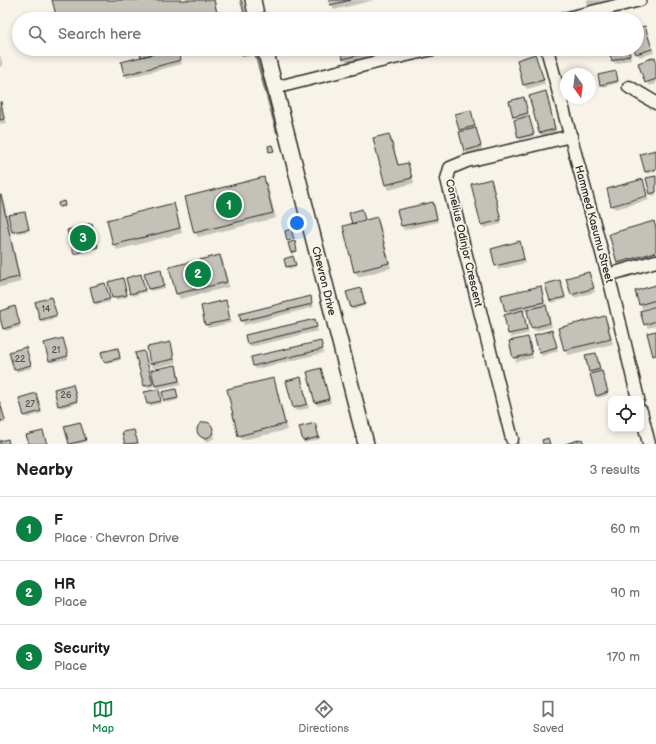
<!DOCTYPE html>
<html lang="en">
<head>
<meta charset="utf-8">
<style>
  body { margin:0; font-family:"Balsamiq Sans",sans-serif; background:#f2f2f2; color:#222 }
  .controls { position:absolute; right:12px; bottom:12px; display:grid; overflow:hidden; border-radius:8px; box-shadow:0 2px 6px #0003 }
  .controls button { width:36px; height:36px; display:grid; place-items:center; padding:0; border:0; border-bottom:1px solid #e0e0e0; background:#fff; color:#222; font:20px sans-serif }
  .compass { position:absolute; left:560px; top:68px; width:36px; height:36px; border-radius:50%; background:#fff; box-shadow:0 2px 6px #0003; rotate:166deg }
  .you { position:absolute; left:297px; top:223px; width:14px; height:14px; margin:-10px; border:3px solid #fff; border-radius:50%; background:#1a73e8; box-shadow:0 0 0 6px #1a73e833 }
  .badge { display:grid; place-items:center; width:26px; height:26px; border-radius:50%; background:#0b8043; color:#fff; font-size:13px; font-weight:700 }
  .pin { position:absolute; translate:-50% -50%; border:2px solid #fff; box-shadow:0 1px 4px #0006 }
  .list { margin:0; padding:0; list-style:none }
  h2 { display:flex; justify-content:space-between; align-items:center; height:52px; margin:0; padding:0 16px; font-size:17px }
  h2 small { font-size:13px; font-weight:400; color:#767676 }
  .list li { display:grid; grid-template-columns:26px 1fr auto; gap:12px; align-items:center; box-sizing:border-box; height:64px; padding:0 16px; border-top:1px solid #e0e0e0 }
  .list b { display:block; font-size:15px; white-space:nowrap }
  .list p { margin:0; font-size:13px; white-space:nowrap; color:#767676 }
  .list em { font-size:13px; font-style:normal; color:#767676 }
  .icon { flex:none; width:22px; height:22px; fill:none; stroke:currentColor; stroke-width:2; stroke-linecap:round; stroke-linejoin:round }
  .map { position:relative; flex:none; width:656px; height:444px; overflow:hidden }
  .search { position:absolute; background:#fff; box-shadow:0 2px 6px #0003; left:12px; right:12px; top:12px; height:44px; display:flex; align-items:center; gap:10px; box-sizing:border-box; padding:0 14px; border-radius:22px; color:#767676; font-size:15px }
  .sheet { height:244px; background:#fff }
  nav { display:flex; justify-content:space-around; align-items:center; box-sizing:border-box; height:56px; border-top:1px solid #e0e0e0; background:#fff; font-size:11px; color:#767676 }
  nav a { display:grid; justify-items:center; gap:2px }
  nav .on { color:#0b8043 }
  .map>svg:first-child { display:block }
  .shadow { fill:#0003 }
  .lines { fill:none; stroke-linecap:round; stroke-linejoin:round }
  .stream { stroke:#7a7874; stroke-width:2.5 }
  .building { fill:#c4c1b9; stroke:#2b2b2b }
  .minor-casing { stroke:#2b2b2b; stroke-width:15 }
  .major-casing { stroke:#2b2b2b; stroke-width:18 }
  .minor { stroke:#f7f3e8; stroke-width:12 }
  .major { stroke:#f7f3e8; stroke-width:15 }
  .labels { text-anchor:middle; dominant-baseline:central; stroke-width:3.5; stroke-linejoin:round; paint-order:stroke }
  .number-label { font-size:9px; fill:#51504e }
  .street-label { font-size:11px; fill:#2b2b2b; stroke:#f7f3e8 }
</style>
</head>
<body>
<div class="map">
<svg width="656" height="444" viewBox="0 0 656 444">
  <rect width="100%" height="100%" fill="#f7f3e8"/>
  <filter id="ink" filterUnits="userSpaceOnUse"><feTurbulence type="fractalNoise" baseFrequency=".025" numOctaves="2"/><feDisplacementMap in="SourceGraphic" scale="8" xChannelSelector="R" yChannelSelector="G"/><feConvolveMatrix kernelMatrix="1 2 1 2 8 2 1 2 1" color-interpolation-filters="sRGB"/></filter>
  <g filter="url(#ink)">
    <!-- shadow -->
    <path class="shadow" d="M53,0H215L219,19H58Z
      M330,0H374L334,10Z
      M586,0H608V1L589,6Z
      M645,27L654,53L639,57L636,49H637V29Z
      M140,49H152L154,55L177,49L182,64L127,78L125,74L143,58Z
      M241,49H249L251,56L244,57Z
      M341,49H399V50L347,63L344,58Z
      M609,49H628L631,59L615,64Z
      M0,54L3,66L0,67Z
      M535,56L545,84L527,89L524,85L518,60Z
      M656,61V84L649,86L640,63Z
      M617,75L618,83L603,87L601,84Z
      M545,92L547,96L557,133L542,136L540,133Z
      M524,98L534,136L520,140L516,120L514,116Z
      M0,103L2,106L6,123L0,124Z
      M472,114L482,150L467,154L465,150L462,133L460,129Z
      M389,135L392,140L399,166L407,164L410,169L414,183L389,190L386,184Z
      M656,151V171L647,174L646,171Z
      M656,177V195L652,196L651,193Z
      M264,178L267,183L276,218L198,237L195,232Z
      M491,180L493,184L502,224L484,228L482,224Z
      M0,196L4,201L21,282L0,287Z
      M648,197L649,200L615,209L613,206Z
      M433,203L435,207L438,222L404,230L402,226L399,211Z
      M173,204L176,209L182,233L117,250L114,244Z
      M362,210L366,221L377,218L380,224L391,268L358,277L355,271L354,224Z
      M25,213L30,231L14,234L9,216Z
      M653,222L656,227V258L621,268L618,263Z
      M91,225L98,248L75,254V253Z
      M519,242L525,263L498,270L492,249Z
      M220,256L223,261L229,287L180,299L177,294L170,268Z
      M293,257L296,267L289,269L285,259Z
      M162,273L165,288L150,291L146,274Z
      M589,273L595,292L574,298L572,294Z
      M141,275L146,292L133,296L131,293Z
      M123,280L128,297L115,300L110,283Z
      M560,281L566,299L552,303L551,301Z
      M105,284L110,302L96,305L91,288Z
      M656,286V305L642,309L636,292Z
      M540,287L542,291L552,327L535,331L532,328L528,310L522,312L524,315L529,333L511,338L509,334L508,315L506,311L502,296Z
      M362,292L365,306L353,310L352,307Z
      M310,297L314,307L244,325L242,321L241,315Z
      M51,298L57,318L42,322L41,320Z
      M225,302L227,305L231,323L208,328L206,325Z
      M656,307V326L648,328L641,312Z
      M16,310L20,327L5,331L0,312Z
      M605,317L608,323L613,344L568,355L565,350L560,329Z
      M314,320L318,331L250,347L248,344Z
      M552,331L558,351L542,356L540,352Z
      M527,338L533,358L516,362L510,342Z
      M64,342L68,359L51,363L50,361Z
      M320,342L324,353L256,369L254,366Z
      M170,343L172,347L176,363L153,368L151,364Z
      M27,351L32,368L17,372L15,370Z
      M119,351L121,360L106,364L105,362Z
      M137,354L145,355L153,387L146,388L145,386Z
      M597,356L608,395L598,398L590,372Z
      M175,366L177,370L181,385L158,390L162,403L149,406L148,403L158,390L156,386L152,371Z
      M321,369L323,373L331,403L318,406L316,403Z
      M300,378L302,382L309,408L296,411L293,407Z
      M273,379L276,384L287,430L242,440L239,435Z
      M74,387L78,403L61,408L59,405Z
      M177,392L178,400L167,403L164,393Z
      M36,394L42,413L27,418L25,415Z
      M0,403L6,422L0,424Z
      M203,422L208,423L215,433L214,438L208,442L204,440L198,432V427Z
      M80,423L86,442L79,444H70L65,427Z
      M315,424L320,439L305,443L303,441Z"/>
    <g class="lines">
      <!-- stream -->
      <path class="stream" d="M241,0L246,19
        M254,49L277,132"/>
    </g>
    <!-- building -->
    <path class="building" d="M52,0H214L218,18L212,19H57Z
      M329,0H351L330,5Z
      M645,26L652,49L636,54L634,49H637V28Z
      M139,49H153L154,54L141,57Z
      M173,49H178L181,60L124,75L121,62Z
      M240,49H249L250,53L242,55Z
      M340,49H381L343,59Z
      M608,49H628L630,55L612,61Z
      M535,54L544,80L523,85L517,60Z
      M655,57L656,61V79L645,83L638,63Z
      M616,71L618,81L600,85L598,75Z
      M546,91L555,129L539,133L529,96Z
      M524,97L528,113L513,117L509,101Z
      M1,101L4,119L0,120V102Z
      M471,110L475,126L459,130L455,114Z
      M529,116L534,134L518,138L514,120Z
      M476,128L481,146L464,151L459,132Z
      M389,134L398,165L408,163L412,178L385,185L373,138Z
      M272,145L274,151L269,152L268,146Z
      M656,150V169L645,172L640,154Z
      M656,176V192L650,194L646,178Z
      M264,177L273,213L194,233L185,197Z
      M491,179L501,220L481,225L471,184Z
      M643,179L647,196L611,206L607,189Z
      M0,195H1L19,277L0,281Z
      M64,201L65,206L59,207L58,203Z
      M433,202L437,219L401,226L397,210Z
      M174,203L180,228L113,245L107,220Z
      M362,209L365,220L352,224L349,213Z
      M25,212L29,229L12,232L8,215Z
      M377,217L389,263L354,272L343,226Z
      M654,221L656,229V252L617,263L609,234Z
      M92,223L98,247L74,254L67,230Z
      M291,229L294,239L287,241L285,231Z
      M295,241L297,251L291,253L288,243Z
      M520,241L524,259L495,266L491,249Z
      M220,255L227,282L176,294L169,267Z
      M293,256L296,265L286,267L284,259Z
      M161,269L164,286L148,289L144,273Z
      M589,272L594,288L571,295L566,278Z
      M141,274L145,290L130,294L126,278Z
      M123,278L127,295L112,298L108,282Z
      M560,280L565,297L550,301L545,284Z
      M105,283L110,299L94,303L90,287Z
      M656,285V300L639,305L635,291Z
      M541,286L544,302L505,311L501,295Z
      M361,288L365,304L351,308L346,292Z
      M311,296L312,304L241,321L239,314Z
      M51,297L57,315L40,320L35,302Z
      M226,300L230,320L205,325L201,306Z
      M546,305L550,323L531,328L527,310Z
      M15,306L20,324L3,329L0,318V311Z
      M656,306V321L644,325L640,311Z
      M523,310L527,330L508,334L504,315Z
      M605,316L611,339L564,350L558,328Z
      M315,319L317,327L247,344L245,335Z
      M552,330L557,347L539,352L534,335Z
      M656,331V355L653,356L647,333Z
      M528,337L532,354L513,358L509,341Z
      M63,338L68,356L49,361L44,343Z
      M321,341L323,349L253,366L251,357Z
      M171,342L174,359L150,364L147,347Z
      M26,347L31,365L14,370L9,352Z
      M118,348L120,358L104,362L101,352Z
      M144,351L153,384L144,386L135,353Z
      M596,353L600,369L589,372L585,355Z
      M176,365L179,381L155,386L151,370Z
      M321,368L329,399L315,403L307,372Z
      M602,371L608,392L596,396L590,374Z
      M301,377L307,404L293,408L286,381Z
      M274,378L285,424L238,436L227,389Z
      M73,384L77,401L58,406L54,389Z
      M159,389L161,401L147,404L144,392Z
      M176,389L178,398L164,401L162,392Z
      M36,393L41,411L24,416L19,398Z
      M0,402L5,420L0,421Z
      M197 430a8 8 0 1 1 16 0a8 8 0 1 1-16 0Z
      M80,422L86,440L69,444L64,426Z
      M315,423L319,437L303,441L299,427Z
      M134,430L138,443L125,444L122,432Z
      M43,431L47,444H29L26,435Z
      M548,438L550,444H543L542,440Z
      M8,439L9,444H0V441Z
      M582,439L584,444H565Z"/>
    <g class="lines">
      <!-- minor casing -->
      <g class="minor-casing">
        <path id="minor" d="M564,19L640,0
          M547,49L612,290L638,399
          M629,87L656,103
          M274,88L381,61L433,49
          M608,275L656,261
          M641,411L649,444
          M512,439L447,179L450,168L467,161L571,136"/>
      </g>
      <!-- major casing -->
      <g class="major-casing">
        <path id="major" d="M253,0L257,19
          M265,49L366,444"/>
      </g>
      <!-- minor -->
      <use href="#minor" class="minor"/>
      <!-- major -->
      <use href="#major" class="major"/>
    </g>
  </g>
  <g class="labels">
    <!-- number labels -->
    <g class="number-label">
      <text x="46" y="309">14</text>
      <text x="56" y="350">21</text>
      <text x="20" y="359">22</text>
      <text x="66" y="395">26</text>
      <text x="30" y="404">27</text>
    </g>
    <!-- street labels -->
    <g class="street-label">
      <text transform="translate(594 224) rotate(75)">Hammed Kasumu Street</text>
      <text transform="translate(464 243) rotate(77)">Conelius Odinjor Crescent</text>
      <text transform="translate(324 281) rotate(76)">Chevron Drive</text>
    </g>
  </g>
</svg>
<div class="controls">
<button><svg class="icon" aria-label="locate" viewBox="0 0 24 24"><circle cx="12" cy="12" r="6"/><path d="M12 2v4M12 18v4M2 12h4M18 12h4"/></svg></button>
</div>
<svg class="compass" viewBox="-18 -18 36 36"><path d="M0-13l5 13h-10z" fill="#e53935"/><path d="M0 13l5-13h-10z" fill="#767676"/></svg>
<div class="you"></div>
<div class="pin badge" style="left:229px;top:205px">1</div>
<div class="pin badge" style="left:198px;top:274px">2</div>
<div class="pin badge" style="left:83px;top:238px">3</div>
<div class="search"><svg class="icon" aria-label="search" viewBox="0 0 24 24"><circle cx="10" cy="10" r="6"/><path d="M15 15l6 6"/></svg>Search here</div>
</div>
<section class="sheet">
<h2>Nearby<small>3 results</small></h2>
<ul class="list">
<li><span class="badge">1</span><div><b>F</b><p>Place · Chevron Drive</p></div><em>60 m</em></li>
<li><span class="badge">2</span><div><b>HR</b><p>Place</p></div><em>90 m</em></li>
<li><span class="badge">3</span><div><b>Security</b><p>Place</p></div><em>170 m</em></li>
</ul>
</section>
<nav>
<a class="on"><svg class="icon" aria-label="map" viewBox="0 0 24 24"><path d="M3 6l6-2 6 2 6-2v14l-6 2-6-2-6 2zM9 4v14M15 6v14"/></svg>Map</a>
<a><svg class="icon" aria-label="directions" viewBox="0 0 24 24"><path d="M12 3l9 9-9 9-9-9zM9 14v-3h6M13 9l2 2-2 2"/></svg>Directions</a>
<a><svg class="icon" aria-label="saved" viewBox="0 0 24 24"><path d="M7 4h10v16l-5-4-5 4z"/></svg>Saved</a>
</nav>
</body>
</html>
